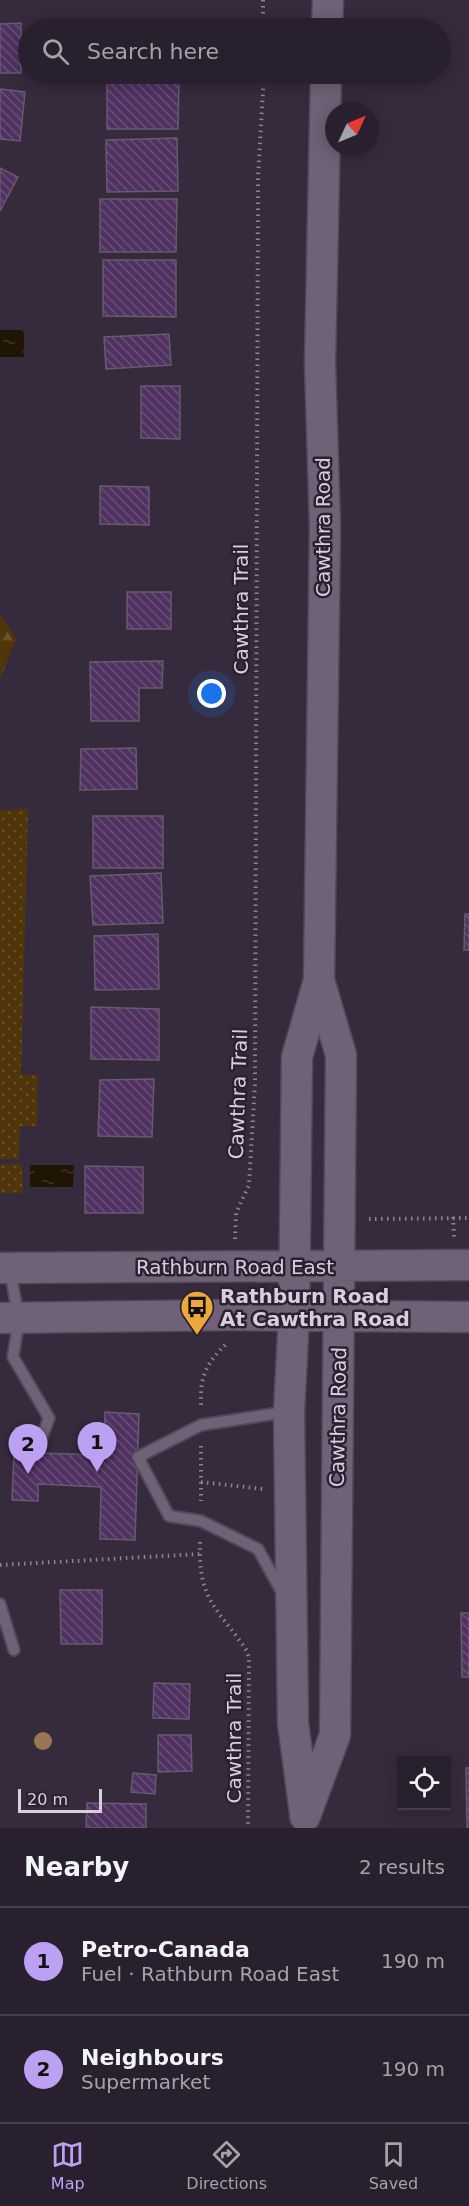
<!DOCTYPE html>
<html lang="en">
<head>
<meta charset="utf-8">
<style>
  body { margin:0; font-family:"DejaVu Sans",sans-serif; background:#302836; color:#f1f3f6 }
  .controls { position:absolute; right:18px; bottom:18px; display:grid; overflow:hidden; border-radius:0px; box-shadow:0 3px 15px #0003 }
  .controls button { width:54px; height:54px; display:grid; place-items:center; padding:0; border:0; border-bottom:2px solid #443e4a; background:#28202e; color:#f1f3f6; font:30px sans-serif }
  .compass { position:absolute; left:325px; top:102px; width:54px; height:54px; border-radius:50%; background:#28202e; box-shadow:0 3px 15px #0003; rotate:46deg }
  .scale { position:absolute; left:18px; bottom:15px; width:84px; box-sizing:border-box; padding-left:6px; border:3px solid #d7d0dc; border-top:0; font-size:16px; line-height:21px; white-space:nowrap; color:#d7d0dc; -webkit-text-stroke:4px #2c2133; paint-order:stroke }
  .you { position:absolute; left:212px; top:694px; width:21px; height:21px; margin:-15px; border:4px solid #fff; border-radius:50%; background:#1a73e8; box-shadow:0 0 0 9px #1a73e833 }
  .badge { display:grid; place-items:center; width:39px; height:39px; border-radius:50%; background:#bca0f2; color:#111; font-size:20px; font-weight:700 }
  .pin { position:absolute; translate:-50% -50px; filter:drop-shadow(0 2px 3px #0008) }
  .pin::after { content:''; position:absolute; top:32px; width:21px; height:18px; background:inherit; clip-path:polygon(0 0,100% 0,50% 100%) }
  .list { margin:0; padding:0; list-style:none }
  h2 { display:flex; justify-content:space-between; align-items:center; height:78px; margin:0; padding:0 24px; font-size:26px }
  h2 small { font-size:20px; font-weight:400; color:#a5a3aa }
  .list li { display:grid; grid-template-columns:39px 1fr auto; gap:18px; align-items:center; box-sizing:border-box; height:108px; padding:0 24px; border-top:2px solid #443e4a }
  .list b { display:block; font-size:22px; white-space:nowrap }
  .list p { margin:0; font-size:20px; white-space:nowrap; color:#a5a3aa }
  .list em { font-size:20px; font-style:normal; color:#a5a3aa }
  .icon { flex:none; width:33px; height:33px; fill:none; stroke:currentColor; stroke-width:2; stroke-linecap:round; stroke-linejoin:round }
  .map { position:relative; flex:none; width:469px; height:1828px; overflow:hidden }
  .search { position:absolute; background:#28202e; box-shadow:0 3px 15px #0003; left:18px; right:18px; top:18px; height:66px; display:flex; align-items:center; gap:15px; box-sizing:border-box; padding:0 21px; border-radius:33px; color:#a5a3aa; font-size:22px }
  .sheet { height:294px; background:#28202e }
  nav { display:flex; justify-content:space-around; align-items:center; box-sizing:border-box; height:84px; border-top:2px solid #443e4a; background:#28202e; font-size:16px; color:#a5a3aa }
  nav a { display:grid; justify-items:center; gap:3px }
  nav .on { color:#bca0f2 }
  .map>svg:first-child { display:block }
  .grass { fill:url(#grass-dots) }
  .forest { fill:url(#forest-firs) }
  .water { fill:url(#water-ripples) }
  .building { fill:url(#building-back-hatch); stroke:#675a6f; stroke-width:1.5 }
  .lines { fill:none; stroke-linecap:round; stroke-linejoin:round }
  .lane-casing { stroke:#514858; stroke-width:14 }
  .secondary-casing { stroke:#514858; stroke-width:33 }
  .path { stroke:#8e8594; stroke-width:4; stroke-dasharray:1.5 4.5; stroke-linecap:butt }
  .lane { stroke:#6f6277; stroke-width:10 }
  .secondary { stroke:#6f6277; stroke-width:30 }
  .tree { fill:#9b7654 }
  .labels { text-anchor:middle; dominant-baseline:central; stroke-width:5; stroke-linejoin:round; paint-order:stroke }
  .street-label { font-size:20px; fill:#d7d0dc; stroke:#2c2133 }
  .poi-label { font-size:20px; font-weight:bold; fill:#d7d0dc; stroke:#2c2133; text-anchor:start }
</style>
</head>
<body>
<div class="map">
<svg width="469" height="1828" viewBox="0 0 469 1828">
  <defs>
    <pattern id="grass-dots" width="8" height="8" patternUnits="userSpaceOnUse" patternTransform="scale(1.5)"><rect width="8" height="8" fill="#503508"/><path d="M2 2h.1M6 6h.1" fill="none" stroke="#68512b" stroke-width="1.8" stroke-linecap="round"/></pattern>
    <pattern id="forest-firs" width="22" height="20" patternUnits="userSpaceOnUse" patternTransform="scale(1.5)"><rect width="22" height="20" fill="#503508"/><path d="M5 1l3.5 6h-7zM16 11l3.5 6h-7z" fill="#68512b"/></pattern>
    <pattern id="water-ripples" width="26" height="14" patternUnits="userSpaceOnUse" patternTransform="scale(1.5)"><rect width="26" height="14" fill="#201404"/><path d="M2 4q2-2 4 0t4 0M15 11q2-2 4 0t4 0" fill="none" stroke="#403528"/></pattern>
    <pattern id="building-back-hatch" width="6" height="6" patternUnits="userSpaceOnUse" patternTransform="scale(1.5)"><rect width="6" height="6" fill="#503261"/><path d="M-1 5l2 2M0 0l6 6M5-1l2 2" fill="none" stroke="#684f77"/></pattern>
  </defs>
  <rect width="100%" height="100%" fill="#362a3d"/>
  <!-- grass -->
  <path class="grass" d="M28,809L21,1075H38L37,1126H20L19,1159H0V810Z
    M0,1164H22L23,1193H0Z"/>
  <!-- forest -->
  <path class="forest" d="M0,615L16,639L0,679Z"/>
  <!-- water -->
  <path class="water" d="M0,330H24V357H0Z
    M30,1165H74L73,1187H30Z"/>
  <!-- building -->
  <path class="building" d="M21,23V73H0V24Z
    M115,23H178V28H115Z
    M179,82L178,129H107V83Z
    M0,89L25,92L20,141L0,139Z
    M177,138L178,191L107,192L106,140Z
    M0,168L18,177L0,211Z
    M100,199H177L176,252H100Z
    M103,260H176V317L103,316Z
    M169,334L171,365L106,369L104,337Z
    M141,386H180V439L141,438Z
    M100,486L149,487V525L100,524Z
    M127,592H171V629H127Z
    M163,661L162,688H139V721H91L90,662Z
    M136,748L137,789L80,790L81,749Z
    M93,816H163V868H93Z
    M161,873L163,923L93,925L90,876Z
    M465,914H469V950H464Z
    M158,934L159,989L95,990L94,936Z
    M91,1007L159,1009V1060L91,1059Z
    M154,1079L152,1137L98,1136L100,1080Z
    M85,1166L143,1167V1213H85Z
    M105,1412L139,1414L135,1540L100,1539L101,1487L38,1484V1501L12,1500L15,1428L36,1429V1453L104,1455Z
    M60,1590H102V1644H61Z
    M461,1613H469V1677H462Z
    M154,1683L190,1684L189,1719L153,1718Z
    M158,1735H191L192,1771L158,1772Z
    M466,1768H469V1828H467Z
    M133,1773L156,1775L155,1794L131,1792Z
    M87,1803L146,1804V1828H86Z"/>
  <g class="lines">
    <!-- lane casing -->
    <g class="lane-casing">
      <path id="lane" d="M10,1271L19,1319L13,1357L49,1418L36,1453
        M283,1594L258,1549L201,1521L169,1516L138,1457L201,1425L286,1412
        M0,1604L14,1650"/>
    </g>
    <!-- secondary casing -->
    <g class="secondary-casing">
      <path id="secondary" d="M327,28L328,0
        M0,1268L469,1265
        M0,1318L233,1315L469,1317
        M305,1813L293,1723L289,1411L294,1316L297,1057L319,980
        M305,1816L335,1735L341,1055L319,980L325,527L320,363L326,74"/>
    </g>
    <!-- path -->
    <path class="path" d="M263,0V28
      M453,1217L454,1237
      M369,1219L469,1218
      M235,1239L236,1213L249,1185L255,1084L258,177L264,74
      M201,1405C200,1375 206,1364 227,1343
      M201,1446V1501
      M201,1482L263,1489
      M200,1542C198,1601 217,1607 247,1651L249,1658L248,1828
      M0,1565L200,1554"/>
    <!-- lane -->
    <use href="#lane" class="lane"/>
    <!-- secondary -->
    <use href="#secondary" class="secondary"/>
  </g>
  <!-- trees -->
  <circle class="tree" cx="43" cy="1741" r="9"/>
  <!-- icons -->
  <defs>
    <g id="bus-pin" transform="scale(1.725)"><path d="M0 17L-7.5 6A9.5 9.5 0 1 1 7.5 6Z" fill="#eda83c" stroke="#2c2133"/><path d="M-5-6H5V4H4V6H2V4H-2V6H-4V4H-5ZM-3.5-4V0h7V-4ZM-3.5 1.2v1.5H-2V1.2ZM2 1.2v1.5H3.5V1.2Z" fill="#111"/></g>
  </defs>
  <g fill-rule="evenodd">
    <use href="#bus-pin" x="197" y="1307"/>
  </g>
  <g class="labels">
    <!-- street labels -->
    <g class="street-label">
      <text transform="translate(323 527) rotate(-90)">Cawthra Road</text>
      <text transform="translate(241 609) rotate(-90)">Cawthra Trail</text>
      <text transform="translate(238 1094) rotate(-88)">Cawthra Trail</text>
      <text x="235" y="1267">Rathburn Road East</text>
      <text transform="translate(338 1417) rotate(-89)">Cawthra Road</text>
      <text transform="translate(234 1738) rotate(-90)">Cawthra Trail</text>
    </g>
    <!-- poi labels -->
    <g class="poi-label">
      <text x="220" y="1296">Rathburn Road<tspan x="220" dy="23">At Cawthra Road</tspan></text>
    </g>
  </g>
</svg>
<div class="controls">
<button><svg class="icon" aria-label="locate" viewBox="0 0 24 24"><circle cx="12" cy="12" r="6"/><path d="M12 2v4M12 18v4M2 12h4M18 12h4"/></svg></button>
</div>
<svg class="compass" viewBox="-18 -18 36 36"><path d="M0-13l5 13h-10z" fill="#e53935"/><path d="M0 13l5-13h-10z" fill="#a5a3aa"/></svg>
<div class="scale">20 m</div>
<div class="you"></div>
<div class="pin badge" style="left:97px;top:1472px">1</div>
<div class="pin badge" style="left:28px;top:1474px">2</div>
<div class="search"><svg class="icon" aria-label="search" viewBox="0 0 24 24"><circle cx="10" cy="10" r="6"/><path d="M15 15l6 6"/></svg>Search here</div>
</div>
<section class="sheet">
<h2>Nearby<small>2 results</small></h2>
<ul class="list">
<li><span class="badge">1</span><div><b>Petro-Canada</b><p>Fuel · Rathburn Road East</p></div><em>190 m</em></li>
<li><span class="badge">2</span><div><b>Neighbours</b><p>Supermarket</p></div><em>190 m</em></li>
</ul>
</section>
<nav>
<a class="on"><svg class="icon" aria-label="map" viewBox="0 0 24 24"><path d="M3 6l6-2 6 2 6-2v14l-6 2-6-2-6 2zM9 4v14M15 6v14"/></svg>Map</a>
<a><svg class="icon" aria-label="directions" viewBox="0 0 24 24"><path d="M12 3l9 9-9 9-9-9zM9 14v-3h6M13 9l2 2-2 2"/></svg>Directions</a>
<a><svg class="icon" aria-label="saved" viewBox="0 0 24 24"><path d="M7 4h10v16l-5-4-5 4z"/></svg>Saved</a>
</nav>
</body>
</html>
